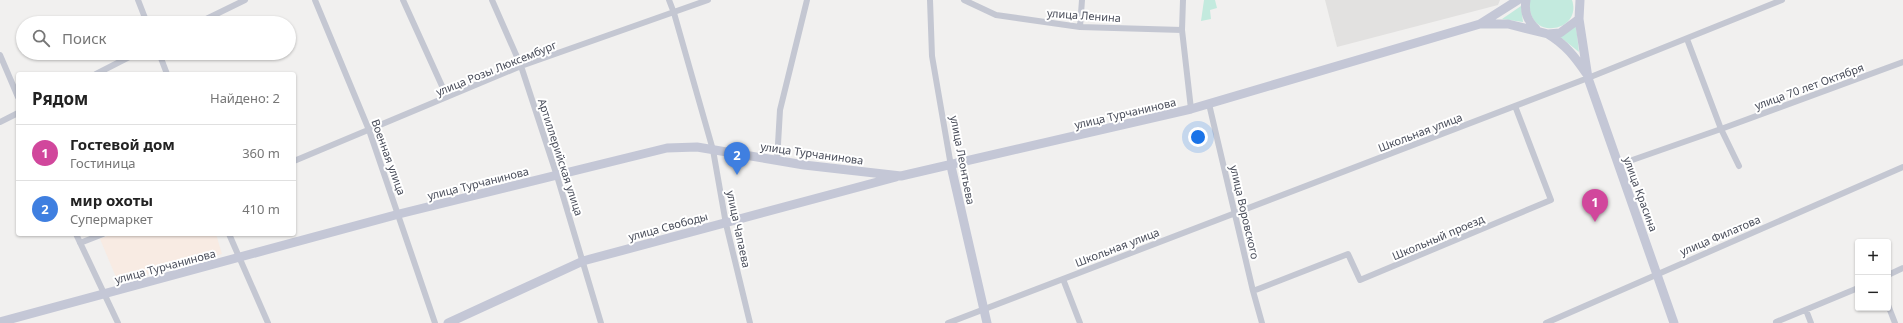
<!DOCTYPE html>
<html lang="ru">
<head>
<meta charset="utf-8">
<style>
  body { margin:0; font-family:"Noto Sans",sans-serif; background:#f6f6f6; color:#222 }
  .controls { position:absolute; right:12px; bottom:12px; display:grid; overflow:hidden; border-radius:4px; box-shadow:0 1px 3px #0004 }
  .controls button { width:36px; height:36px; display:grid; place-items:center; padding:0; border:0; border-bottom:1px solid #e0e0e0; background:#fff; color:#222; font:20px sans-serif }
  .you { position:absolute; left:1198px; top:137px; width:14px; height:14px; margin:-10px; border:3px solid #fff; border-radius:50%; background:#1a73e8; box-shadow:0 0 0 6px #1a73e833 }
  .badge { display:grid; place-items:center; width:26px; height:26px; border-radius:50%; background:#ea580c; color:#fff; font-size:13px; font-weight:700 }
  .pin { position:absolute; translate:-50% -33px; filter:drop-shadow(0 1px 2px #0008) }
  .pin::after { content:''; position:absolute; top:21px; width:14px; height:12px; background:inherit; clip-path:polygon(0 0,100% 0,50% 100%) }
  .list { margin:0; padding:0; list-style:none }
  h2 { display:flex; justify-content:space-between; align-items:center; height:52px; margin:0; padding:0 16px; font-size:17px }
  h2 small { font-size:13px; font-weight:400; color:#767676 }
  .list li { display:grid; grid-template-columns:26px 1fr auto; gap:12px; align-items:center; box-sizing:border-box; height:56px; padding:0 16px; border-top:1px solid #e0e0e0 }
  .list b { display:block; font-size:15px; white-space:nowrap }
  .list p { margin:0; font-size:13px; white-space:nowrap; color:#767676 }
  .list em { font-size:13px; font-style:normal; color:#767676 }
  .icon { flex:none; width:22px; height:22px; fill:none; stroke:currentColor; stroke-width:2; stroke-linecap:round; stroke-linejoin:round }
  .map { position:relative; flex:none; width:1903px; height:323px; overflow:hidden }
  .search { position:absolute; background:#fff; box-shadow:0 1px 3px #0004; left:16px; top:16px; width:280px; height:44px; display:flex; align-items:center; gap:10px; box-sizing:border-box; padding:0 14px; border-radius:22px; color:#767676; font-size:15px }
  .panel { position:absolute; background:#fff; box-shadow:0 1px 3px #0004; left:16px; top:72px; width:280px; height:164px; border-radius:4px }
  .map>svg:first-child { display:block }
  .education { fill:#e2e1e0 }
  .medical { fill:#f8ebe3 }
  .green { fill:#c3eade }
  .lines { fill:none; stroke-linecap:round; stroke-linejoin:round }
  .street { stroke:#c4c7d2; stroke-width:6 }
  .secondary { stroke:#c4c7d6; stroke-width:9 }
  .labels { text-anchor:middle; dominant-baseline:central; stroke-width:4; stroke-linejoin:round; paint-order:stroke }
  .street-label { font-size:11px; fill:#494d5a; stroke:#fff }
</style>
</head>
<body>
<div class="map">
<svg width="1903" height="323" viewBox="0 0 1903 323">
  <rect width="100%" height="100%" fill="#f1f0ef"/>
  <!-- education -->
  <path class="education" d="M1325,0H1500L1498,5L1337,47Z"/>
  <!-- medical -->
  <path class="medical" d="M112,234H216L222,254L118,282L100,239Z"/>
  <!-- green -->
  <path class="green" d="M1204,0H1215L1217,8L1210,10L1211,19L1201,21Z
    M1530,0H1572C1583,33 1525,42 1530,0Z
    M1521,6L1523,22L1502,19Z
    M1576,26L1579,52L1559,36Z"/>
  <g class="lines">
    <!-- street -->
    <path class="street" d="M138,0L147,23
      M315,0L369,130L435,323
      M403,0L447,97
      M492,0L521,66L557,176L601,323
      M669,0L674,13L713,150L726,224L750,323
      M930,0L932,56L951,166
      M964,0L996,15L1080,27L1182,30
      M1183,0L1182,30L1191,109
      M198,23L245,0
      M1080,27L1082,0
      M1687,39L1721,129L1739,166
      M159,53L167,74
      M0,55L18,97
      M96,74L137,53
      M1209,104L1253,291L1262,323
      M0,122L18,113
      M294,161L521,66L708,0
      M777,161L780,110L807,0
      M1618,165L1721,129L1903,62
      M76,234L118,323
      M229,234L268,323
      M80,243L103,234
      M1888,275L1903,268
      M1063,279L1080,323
      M1253,291L1348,254L1360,280L1551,200L1515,106
      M1888,305L1895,323
      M1806,310L1811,323
      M1776,322L1858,288
      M948,323L1588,78L1782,0
      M1546,323L1903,167"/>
    <!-- secondary -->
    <path class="secondary" d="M1526,0C1524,12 1527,20 1536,29
      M1579,19L1588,78L1674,323
      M1480,24H1508L1548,34L1560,33L1579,19L1580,0
      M1548,34C1565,44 1575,57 1586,73
      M951,166L987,323
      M0,322L399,214L667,148L697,147L804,165L901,176L1191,109L1480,24L1518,0
      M448,323L583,261L896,177"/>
  </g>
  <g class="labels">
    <!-- street labels -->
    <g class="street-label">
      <text transform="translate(1084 15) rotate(4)">улица Ленина</text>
      <text transform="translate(496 68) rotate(-22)">улица Розы Люксембург</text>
      <text transform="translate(1809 86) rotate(-20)">улица 70 лет Октября</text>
      <text transform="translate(1125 113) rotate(-13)">улица Турчанинова</text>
      <text transform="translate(1420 132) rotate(-21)">Школьная улица</text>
      <text transform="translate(812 153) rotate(8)">улица Турчанинова</text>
      <text transform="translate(389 157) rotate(70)">Военная улица</text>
      <text transform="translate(561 157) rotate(72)">Артиллерийская улица</text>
      <text transform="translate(963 160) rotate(79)">улица Леонтьева</text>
      <text transform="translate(478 183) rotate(-14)">улица Турчанинова</text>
      <text transform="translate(1641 194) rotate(70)">улица Красина</text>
      <text transform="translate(1245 212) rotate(77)">улица Воровского</text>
      <text transform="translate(668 226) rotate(-15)">улица Свободы</text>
      <text transform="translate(739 229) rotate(78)">улица Чапаева</text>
      <text transform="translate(1720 235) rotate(-23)">улица Филатова</text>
      <text transform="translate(1438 237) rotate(-23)">Школьный проезд</text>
      <text transform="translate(1117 247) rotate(-21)">Школьная улица</text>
      <text transform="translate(165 266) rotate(-15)">улица Турчанинова</text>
    </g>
  </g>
</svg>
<div class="controls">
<button>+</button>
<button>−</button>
</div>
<div class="you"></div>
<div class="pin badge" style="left:1595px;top:222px;background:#d1479c">1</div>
<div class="pin badge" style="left:737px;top:175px;background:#3f7fe0">2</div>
<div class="search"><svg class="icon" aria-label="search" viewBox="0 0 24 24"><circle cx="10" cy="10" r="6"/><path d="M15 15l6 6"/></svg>Поиск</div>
<section class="panel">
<h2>Рядом<small>Найдено: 2</small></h2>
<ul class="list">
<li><span class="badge" style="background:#d1479c">1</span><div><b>Гостевой дом</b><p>Гостиница</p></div><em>360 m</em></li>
<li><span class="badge" style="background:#3f7fe0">2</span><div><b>мир охоты</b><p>Супермаркет</p></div><em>410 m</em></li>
</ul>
</section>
</div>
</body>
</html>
